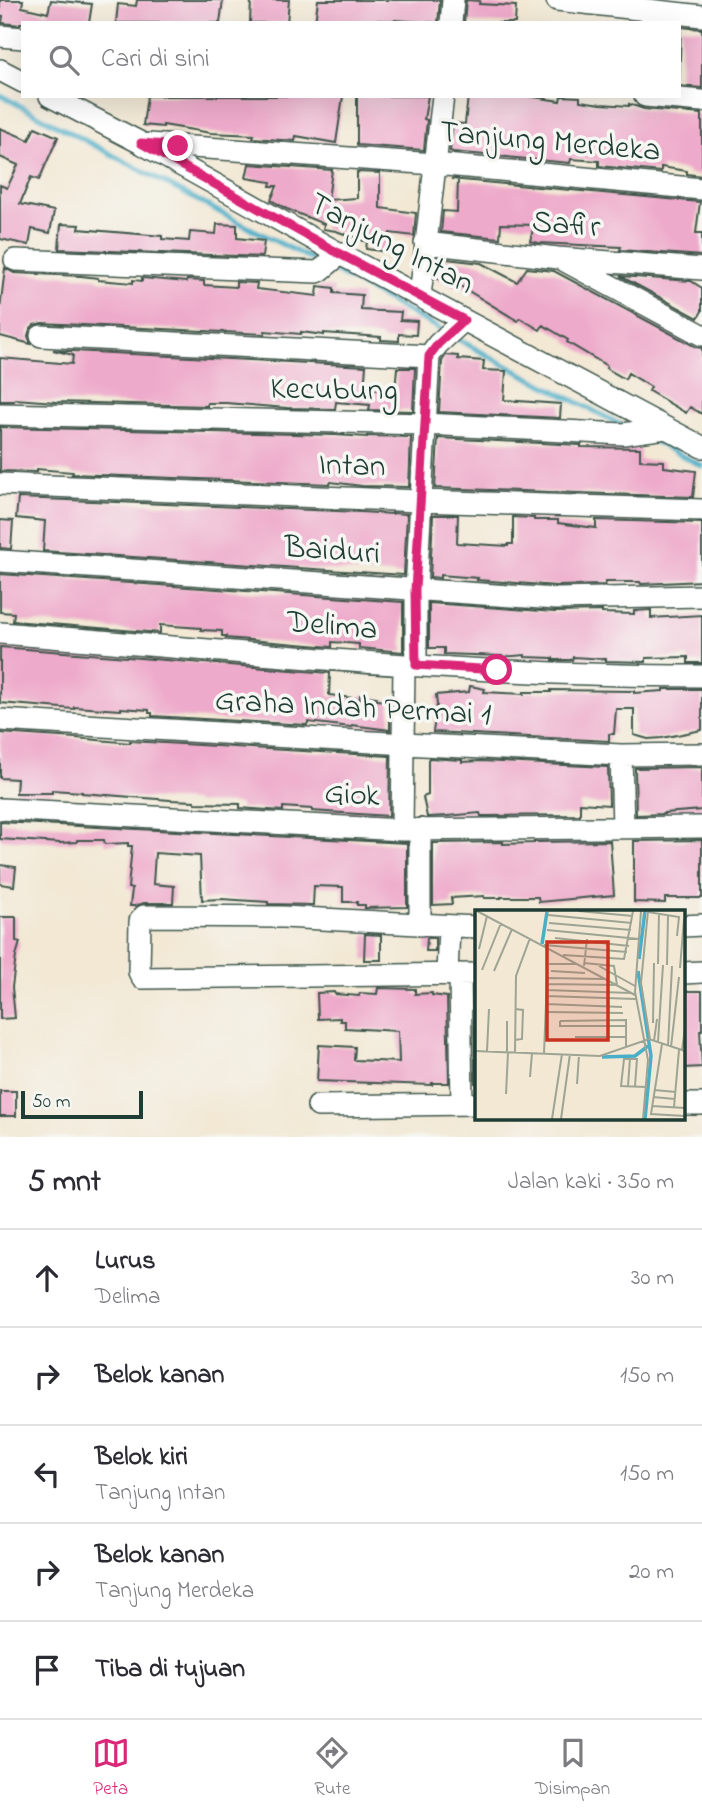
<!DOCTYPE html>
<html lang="id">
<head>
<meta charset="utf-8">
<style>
  body { margin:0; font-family:"Indie Flower",sans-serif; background:#f2f2f3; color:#2b2b33 }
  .scale { position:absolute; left:21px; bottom:18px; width:122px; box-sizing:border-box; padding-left:7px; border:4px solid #1f3d34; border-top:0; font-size:19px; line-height:24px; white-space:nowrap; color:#1f3d34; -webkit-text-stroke:5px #f6f6f2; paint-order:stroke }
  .stop { position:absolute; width:21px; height:21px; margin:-16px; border:5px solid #db2777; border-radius:50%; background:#fff }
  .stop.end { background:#db2777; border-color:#fff; box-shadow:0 2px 7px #0008 }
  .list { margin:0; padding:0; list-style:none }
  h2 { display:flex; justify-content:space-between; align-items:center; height:91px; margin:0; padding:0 28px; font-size:30px }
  h2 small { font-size:23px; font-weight:400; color:#7c7c81 }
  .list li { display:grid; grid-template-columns:46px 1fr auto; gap:21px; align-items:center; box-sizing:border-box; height:98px; padding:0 28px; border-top:2px solid #e1e1e2 }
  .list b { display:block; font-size:26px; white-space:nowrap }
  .list p { margin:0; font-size:23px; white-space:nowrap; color:#7c7c81 }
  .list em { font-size:23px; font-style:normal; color:#7c7c81 }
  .icon { flex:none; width:38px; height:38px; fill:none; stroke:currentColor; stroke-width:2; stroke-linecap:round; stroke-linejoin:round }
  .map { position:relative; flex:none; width:702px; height:1137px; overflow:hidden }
  .search { position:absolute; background:#fff; box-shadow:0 7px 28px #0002; left:21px; right:21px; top:21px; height:77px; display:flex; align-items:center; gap:18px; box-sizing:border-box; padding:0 24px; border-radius:0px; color:#7c7c81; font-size:26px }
  .sheet { height:581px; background:#fff }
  nav { display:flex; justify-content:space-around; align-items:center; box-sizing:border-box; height:98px; border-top:2px solid #e1e1e2; background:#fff; font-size:19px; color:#7c7c81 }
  nav a { display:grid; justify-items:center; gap:4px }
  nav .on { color:#db2777 }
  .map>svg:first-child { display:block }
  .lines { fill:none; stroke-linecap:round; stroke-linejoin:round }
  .stream { stroke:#49aec8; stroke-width:5 }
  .building { fill:#eeaaca }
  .minor-casing { stroke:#3f574c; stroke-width:24 }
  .minor { stroke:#fff; stroke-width:21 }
  .route { stroke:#db2777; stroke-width:9 }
  .labels { text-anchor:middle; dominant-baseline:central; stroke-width:7; stroke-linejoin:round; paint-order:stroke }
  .street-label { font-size:32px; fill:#1f3d34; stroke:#f6f6f2 }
  .inset-river { fill:none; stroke:#49aec8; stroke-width:3.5 }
  .inset-road { fill:none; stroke:#9ea494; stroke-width:2 }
  .view { fill:#c8321e; fill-opacity:0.15; stroke:#c8321e; stroke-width:3.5 }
  .inset-edge { fill:none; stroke:#1f3d34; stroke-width:3.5 }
</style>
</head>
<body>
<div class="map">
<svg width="702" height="1137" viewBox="0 0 702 1137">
  <rect width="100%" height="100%" fill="#f6f6f2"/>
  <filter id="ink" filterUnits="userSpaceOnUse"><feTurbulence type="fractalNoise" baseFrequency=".0143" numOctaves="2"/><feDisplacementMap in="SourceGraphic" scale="14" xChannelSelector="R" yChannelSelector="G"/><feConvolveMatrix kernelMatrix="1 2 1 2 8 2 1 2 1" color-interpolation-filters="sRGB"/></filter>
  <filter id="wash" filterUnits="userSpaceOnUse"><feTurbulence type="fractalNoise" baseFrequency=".00686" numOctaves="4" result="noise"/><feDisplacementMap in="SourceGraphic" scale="28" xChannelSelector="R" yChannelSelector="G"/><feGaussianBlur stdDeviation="1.57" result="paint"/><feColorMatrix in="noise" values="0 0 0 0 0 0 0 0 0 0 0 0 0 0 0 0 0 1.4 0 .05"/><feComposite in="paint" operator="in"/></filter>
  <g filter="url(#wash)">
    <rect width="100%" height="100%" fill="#f2e8d4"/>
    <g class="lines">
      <!-- stream -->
      <path class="stream" d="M0,95L240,223L319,263
        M331,269L445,332
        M454,337L507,366L625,427
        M646,437L702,466"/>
    </g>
    <g id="blocks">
      <!-- building -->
      <path class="building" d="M0,0H23L22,7L48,13L51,0L92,4L89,23H20V25L2,23L3,16H0Z
        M137,0H223L220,23H116L118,4L136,6Z
        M251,0H289L287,23H250Z
        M318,0H440L438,23L395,20V21L374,20V23H315Z
        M466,0L480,1L479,4L516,6L515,23H464Z
        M681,27L702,29V88L679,86Z
        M147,96H343L336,143L296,136L295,141L253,138L254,135L211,133L163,125V127L143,125Z
        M357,96H428L424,119L427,120L424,150L357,145Z
        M468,96H528L560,101L561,96L580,97V101L601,104L629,106V104L644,109L702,114V176L687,174V171L661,167V172L599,166V161L571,159L570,163L453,152L450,151L453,123L465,124Z
        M35,127L58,137L39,180L31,177L20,204L54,211L50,233L32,229L29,245L0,239V185L7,188L18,165L0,157V128L29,140Z
        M249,164L332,170L328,200L357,198V172L380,173V208L416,213L414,236L390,233L388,252L366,249L367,242L336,231L323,229L324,224L287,209L271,200L277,186H270L271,182L246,178Z
        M451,179L700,202L696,233H702V256L620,250L621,247L539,243L530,241L534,225L501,224L500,238L441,232L443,211L457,212L458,179Z
        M61,224L80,225L79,229L162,236V239L189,241L190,232L216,234L217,224L237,225V238L264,241L262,257L59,249Z
        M438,258L481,263L517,282L527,268L554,271L696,347L702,348V414L690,407L686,413L649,391L651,387L628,373L625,379L606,368L607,366L567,342L568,340L543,325L540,330L520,318L518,321L457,284L455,287L435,277Z
        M5,268L14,273L81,276L98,278V280L133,283V280L142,281V278L186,282L187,280L204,281V285L236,287V282L257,283L256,289L317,296L318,286L334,288V293L362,295L361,310L401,312L400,320L417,321L416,335L399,334V341L381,340V337L324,333V335L301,332V334L265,331V334L42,323L34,325L30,329L28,336L31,344L0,336V310Z
        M620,276L691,281L702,288V311L698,318Z
        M53,350L366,366L364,389L395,391L397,368H415L413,411L369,410L370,405L336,402L335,409L287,408L226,403H207V406L56,402L15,399L14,401H0V358L72,364L73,355Z
        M446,355L458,356V359L484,361L483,370L506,371L504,400L561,404L560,418L439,412L442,361Z
        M0,427L335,435L367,437V436L411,437L409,487L362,486L331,482L330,484L72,474L73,472L37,469V472L0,471Z
        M438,438L581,445V447L640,448V460L664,461V467L696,471L693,497L435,488Z
        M18,498L361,512L392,514V513L407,514L404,575L43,551L45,521L16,518Z
        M433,515H458L457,543L508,546V544H513V517L534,518V520H558V523L596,528V520L702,523V581L641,584L640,582H605V585L556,586L477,580L478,578L440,575V578L430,577Z
        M0,520L13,521L11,549L0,548Z
        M0,574L403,602V652L359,648V644L332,642V647L226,638V636H222V631L201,630V628L160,625V633L13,621L14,613L0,612Z
        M429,603L555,612L602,611V613L634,614V611L651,610V618L702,615V663H688V657L646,658V662L606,661V659L573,657L572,660H553V658L525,657V655L502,657V656L444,654V648H429Z
        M0,647L330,673L329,695L360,699V695L377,697L376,700L390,701V730L352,725L351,727L308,722L307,725L152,716V713H149V710L121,708V710L74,707V709L0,703Z
        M470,686L485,689L484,692L524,694V692H551V690L634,691V693L663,691V689H702V730L662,738L648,739L634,735V709H616L614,734H609V741L433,732L437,705L436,695L469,692Z
        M0,733L76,738L130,743V741L390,756L389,816L312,811V809L283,807V811L240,808V804L195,803V801L170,800L82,793V792L52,790V793H16L17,779L0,778Z
        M429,758L462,760V762L481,761L608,767L609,805L580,803V815L481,816L480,813L447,816L427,817L423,797L428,795V760Z
        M702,767V810L664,813V814L636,815L635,768Z
        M0,822L407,843V907L365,908V905H357V902H343V887L314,886L313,905L268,904V902L221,899L202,900L200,856L155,853L153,884L174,886L173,903H144L135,906H130L132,889L128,888L132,846H128V843L105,844L104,840H77V842L60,843L0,839Z
        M702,840V898H665V903L634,902V841Z
        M610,841L614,895L539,902L538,897H501V898H484V896L451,898L452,904L433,905V843L503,842V844L534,843V842Z
        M0,865L16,867L14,886L0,884Z
        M0,917H16V941L20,942L16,956L12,987L15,1018L0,1019Z
        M365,934L381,935V960H364Z
        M427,938H435V951H426Z
        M378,988L415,989V994L432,993V995L447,997L449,1083H432V1085L317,1081L319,1045L355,1047L354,1060L399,1062L398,1031L345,1028V1021H340V1018L318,1019L317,993L334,992L335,994L359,996L360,993L377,994Z
        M683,991H702V1030H700L702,1067L683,1068Z
        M474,999H476V1083H475Z
        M0,1091H16V1116H0Z"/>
    </g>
  </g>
  <g filter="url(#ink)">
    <use href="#blocks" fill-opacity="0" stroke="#3f574c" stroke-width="2"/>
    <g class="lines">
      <!-- minor casing -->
      <g class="minor-casing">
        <path id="minor" d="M557,0L702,16
          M451,23L453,0
          M0,36L23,38
          M0,70L23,82
          M50,96L141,143L340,254L702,447
          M645,96L702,101
          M149,144L435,164L702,189
          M425,243L558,258L702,269
          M15,260L317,272L321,270L340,254
          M565,261L702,335
          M420,296L443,96
          M41,336L429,356
          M0,414L425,424L623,434L666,428
          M0,484L420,501L702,510
          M0,561L556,599L702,596
          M0,633C233,651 468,676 702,676
          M416,665V590L429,356L438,344L464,320
          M0,720L423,745L621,755L702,754
          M621,755L623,827
          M0,809L402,830L702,827
          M420,829V925
          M402,830L404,665
          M683,926L702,925
          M476,927L283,917L144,916L140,921L139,972L142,978L476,974
          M683,973L702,972
          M447,974L449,927
          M460,974L462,1104
          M683,1104H702
          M318,1106L476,1104"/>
      </g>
      <!-- minor -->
      <use href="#minor" class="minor"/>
    </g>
  </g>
  <g class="lines" filter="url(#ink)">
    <!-- route -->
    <path class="route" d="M178,146L141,143L340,254L464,320L438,344L429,356L415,590L416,665L497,670"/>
  </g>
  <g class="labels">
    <!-- street labels -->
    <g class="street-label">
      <text transform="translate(550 143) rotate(5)">Tanjung Merdeka</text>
      <text transform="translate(566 226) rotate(5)">Safir</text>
      <text transform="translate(391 245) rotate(28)">Tanjung Intan</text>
      <text transform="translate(334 391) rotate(1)">Kecubung</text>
      <text transform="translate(352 467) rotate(2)">Intan</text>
      <text transform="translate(332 552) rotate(4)">Baiduri</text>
      <text transform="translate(332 627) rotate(5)">Delima</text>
      <text transform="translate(353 709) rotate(3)">Graha Indah Permai 1</text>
      <text transform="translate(352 796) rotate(3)">Giok</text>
    </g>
  </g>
  <!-- overview -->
  <g transform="translate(475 910)">
    <rect width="210" height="210" fill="#f2e8d4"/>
    <path class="inset-river" d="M67,34L72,2M164,49L170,1M163,61L176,146L170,209M127,147L160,146L173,136"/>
    <path class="inset-road" d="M2,1L160,85M103,1L158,6M166,1L160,82L173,150L168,209M173,1L166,73L175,129M173,2L204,7L202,26M73,5L157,13M74,13L156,20M72,20L164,29M80,28L154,36M69,35L152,42M4,39L12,6M88,45L149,49L158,1M74,54H101M183,54L184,3M192,55L193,5M109,56L112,29M124,56L160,76M205,58L209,9M7,60L26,13M19,61L37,19M76,61L110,63M71,74L142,75L139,56L109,53M71,80L155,83M71,86L161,89M71,94L147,97M72,102L148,103M85,111L151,110V136M85,111V116H151M178,113L179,53M100,127H151M40,130L47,129L48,100L40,99M179,131L182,109M183,132L188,55M187,134L176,204L210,206M193,136L197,56M196,137L204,67M207,140L210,119M0,141L125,146L174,129L210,141M12,141L14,99M32,142V111M40,142L41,66L55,28M69,143L72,68L129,69M55,167L57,143M102,174L104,145M153,176L155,148M160,176L162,149H149L146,176L171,177M179,180L201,182M31,184L33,142M178,187L200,189M177,196L210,198M199,197L204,140M77,209L87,144M86,209L95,144"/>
    <path class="view" d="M72,32H133V130H72Z"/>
    <rect width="210" height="210" class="inset-edge"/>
  </g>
</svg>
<div class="scale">50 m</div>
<div class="stop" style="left:497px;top:670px"></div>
<div class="stop end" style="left:178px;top:146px"></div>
<div class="search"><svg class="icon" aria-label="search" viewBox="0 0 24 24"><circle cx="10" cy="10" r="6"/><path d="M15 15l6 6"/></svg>Cari di sini</div>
</div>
<section class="sheet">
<h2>5 mnt<small>Jalan kaki · 350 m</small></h2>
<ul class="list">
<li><svg class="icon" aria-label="ahead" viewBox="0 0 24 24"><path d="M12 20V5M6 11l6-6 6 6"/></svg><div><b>Lurus</b><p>Delima</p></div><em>30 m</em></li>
<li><svg class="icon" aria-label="right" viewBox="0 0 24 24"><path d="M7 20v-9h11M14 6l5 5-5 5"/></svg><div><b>Belok kanan</b></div><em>150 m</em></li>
<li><svg class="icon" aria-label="left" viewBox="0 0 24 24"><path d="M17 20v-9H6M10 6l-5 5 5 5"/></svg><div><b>Belok kiri</b><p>Tanjung Intan</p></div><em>150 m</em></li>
<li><svg class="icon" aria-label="right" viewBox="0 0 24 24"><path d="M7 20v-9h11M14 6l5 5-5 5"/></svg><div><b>Belok kanan</b><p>Tanjung Merdeka</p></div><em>20 m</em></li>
<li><svg class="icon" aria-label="arrive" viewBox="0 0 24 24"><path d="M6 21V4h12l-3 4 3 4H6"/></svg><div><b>Tiba di tujuan</b></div></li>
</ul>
</section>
<nav>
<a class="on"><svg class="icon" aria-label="map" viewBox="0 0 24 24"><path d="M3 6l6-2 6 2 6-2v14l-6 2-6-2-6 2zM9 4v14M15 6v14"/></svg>Peta</a>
<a><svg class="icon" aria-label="directions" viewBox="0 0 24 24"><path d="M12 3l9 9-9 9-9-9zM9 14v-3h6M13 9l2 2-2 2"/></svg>Rute</a>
<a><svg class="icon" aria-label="saved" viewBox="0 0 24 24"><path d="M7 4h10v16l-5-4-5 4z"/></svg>Disimpan</a>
</nav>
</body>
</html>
